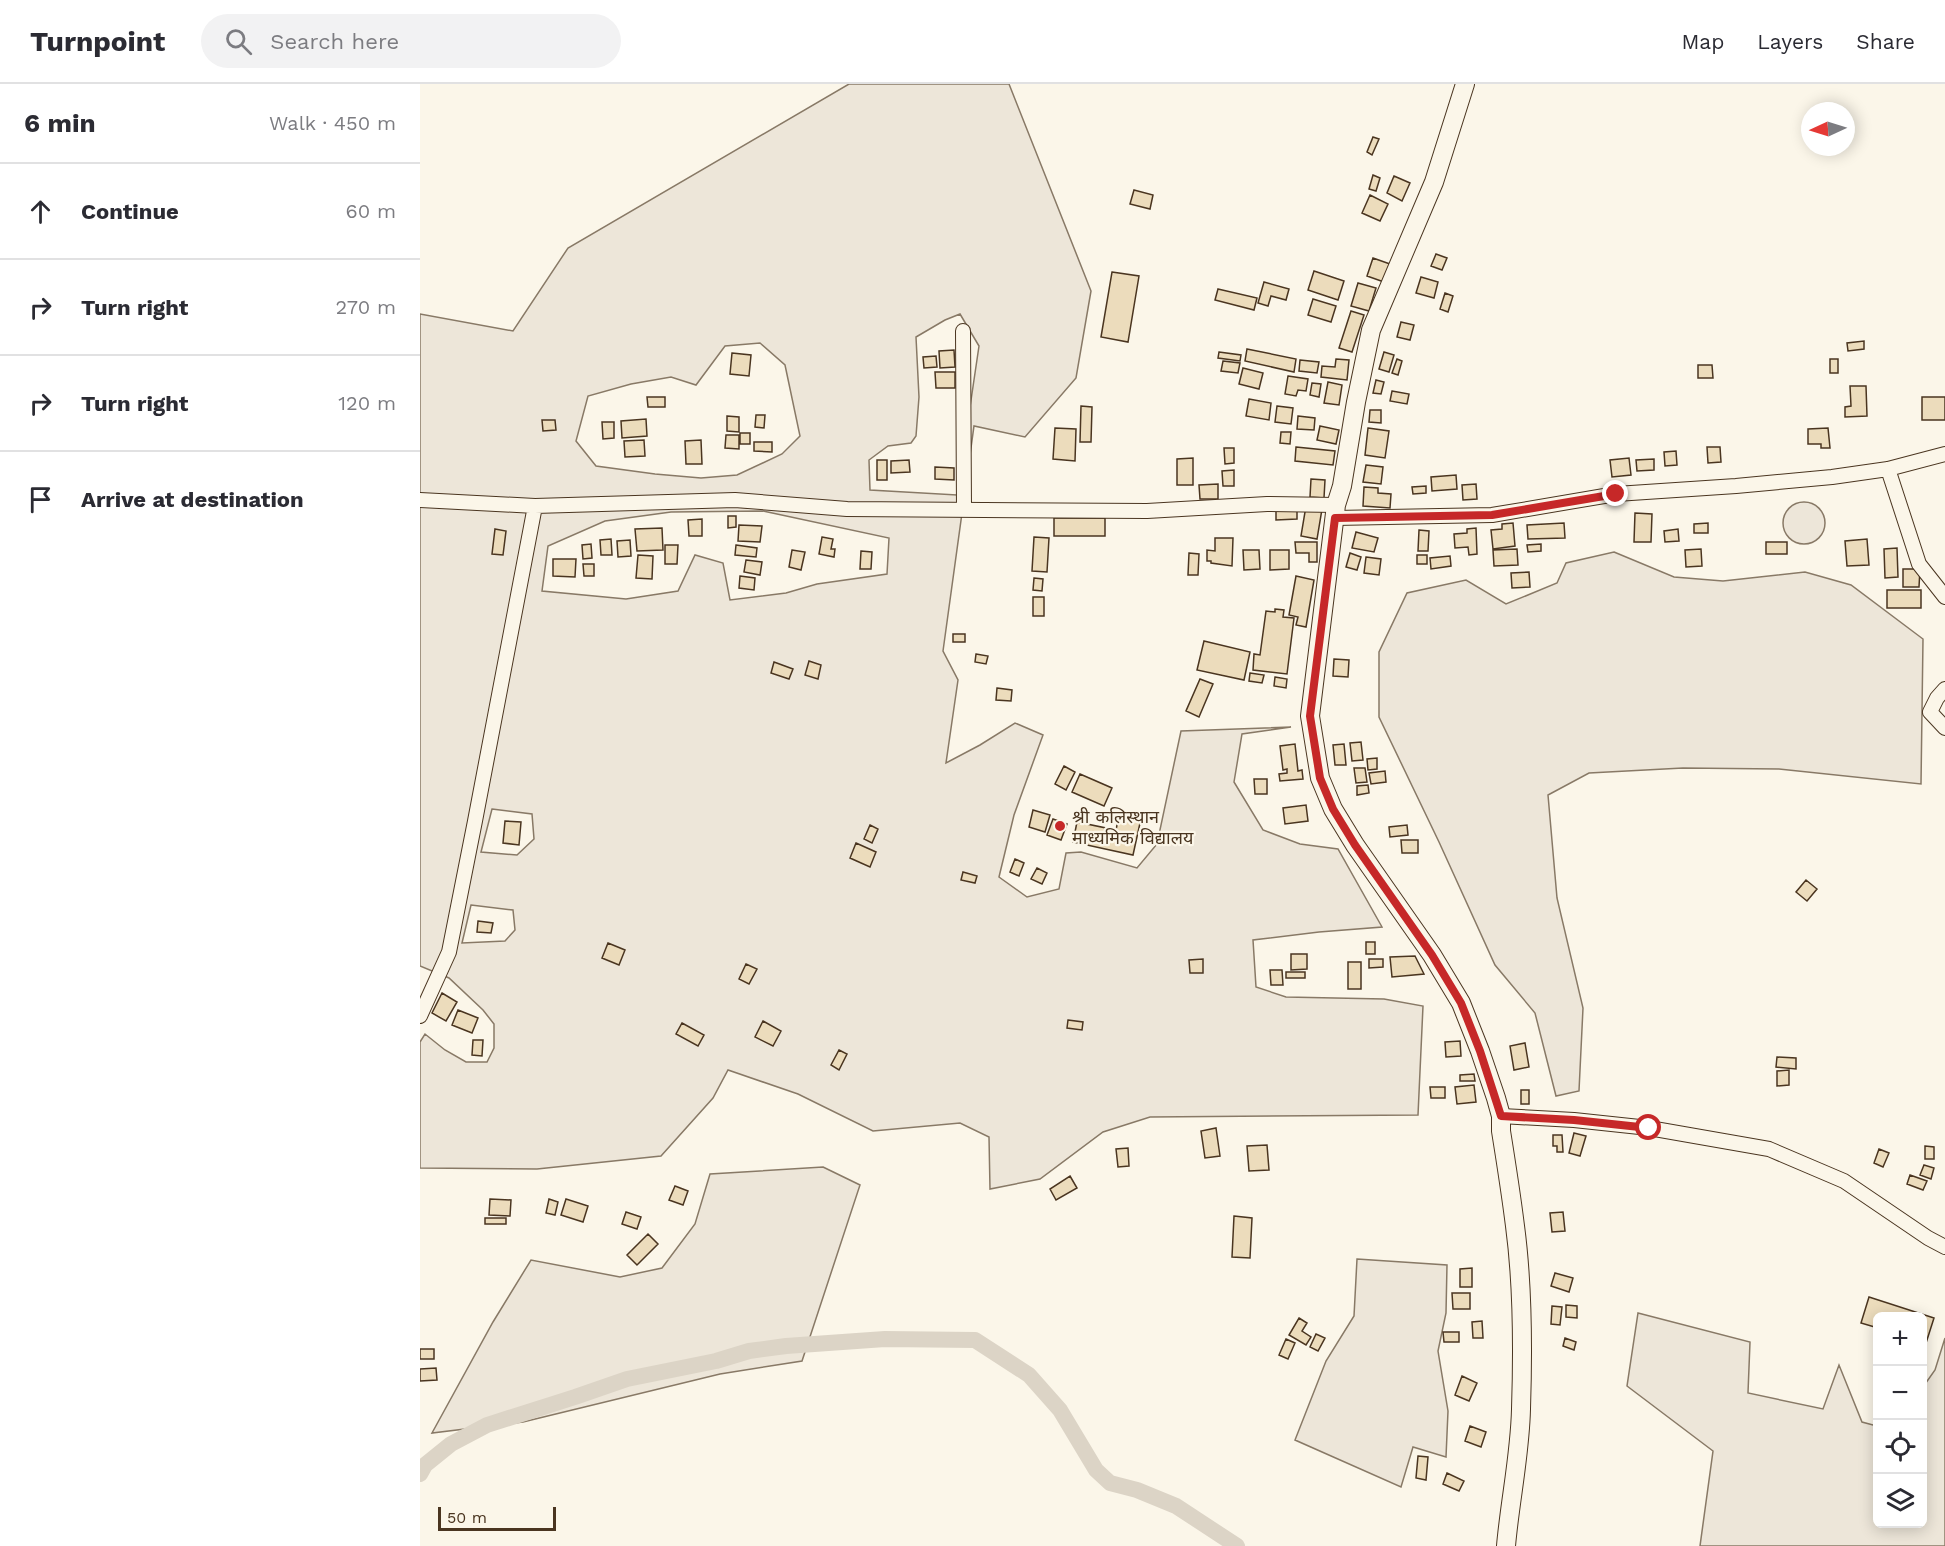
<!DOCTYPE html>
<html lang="en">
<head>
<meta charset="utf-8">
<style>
  body { margin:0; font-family:"Work Sans","Noto Sans Devanagari",sans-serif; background:#f2f2f3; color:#2b2b33 }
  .controls { position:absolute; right:18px; bottom:18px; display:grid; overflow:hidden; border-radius:9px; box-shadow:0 3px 15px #0003 }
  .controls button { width:54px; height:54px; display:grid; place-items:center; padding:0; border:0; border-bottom:2px solid #e1e1e2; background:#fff; color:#2b2b33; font:30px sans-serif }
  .compass { position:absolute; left:1381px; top:18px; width:54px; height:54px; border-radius:50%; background:#fff; box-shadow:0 3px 15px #0003; rotate:266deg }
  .scale { position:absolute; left:18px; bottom:15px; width:118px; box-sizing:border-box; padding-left:6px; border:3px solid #4a3520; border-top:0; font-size:16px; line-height:21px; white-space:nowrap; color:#4a3520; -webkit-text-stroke:4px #fbf6e9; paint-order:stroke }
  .stop { position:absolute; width:18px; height:18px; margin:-14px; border:4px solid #c62828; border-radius:50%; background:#fff }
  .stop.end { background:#c62828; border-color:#fff; box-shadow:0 2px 6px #0008 }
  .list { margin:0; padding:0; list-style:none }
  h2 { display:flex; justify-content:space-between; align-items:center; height:78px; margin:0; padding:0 24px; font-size:26px }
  h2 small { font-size:20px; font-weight:400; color:#7c7c81 }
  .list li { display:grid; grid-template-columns:39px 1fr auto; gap:18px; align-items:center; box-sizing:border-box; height:96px; padding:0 24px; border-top:2px solid #e1e1e2 }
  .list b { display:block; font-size:22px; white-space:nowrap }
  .list em { font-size:20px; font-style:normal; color:#7c7c81 }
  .icon { flex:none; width:33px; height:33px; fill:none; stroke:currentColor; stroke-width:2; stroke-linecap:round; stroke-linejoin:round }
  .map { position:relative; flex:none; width:1525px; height:1462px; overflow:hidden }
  header { display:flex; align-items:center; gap:36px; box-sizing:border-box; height:84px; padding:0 30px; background:#fff; border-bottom:2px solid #e1e1e2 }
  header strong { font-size:28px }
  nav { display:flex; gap:33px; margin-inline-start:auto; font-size:21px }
  .search { width:420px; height:54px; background:#f2f2f3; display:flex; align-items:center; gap:15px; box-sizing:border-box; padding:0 21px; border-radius:33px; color:#7c7c81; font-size:22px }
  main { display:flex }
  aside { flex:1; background:#fff }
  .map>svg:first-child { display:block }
  .green { fill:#ede6d9; stroke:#887966; stroke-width:1.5; fill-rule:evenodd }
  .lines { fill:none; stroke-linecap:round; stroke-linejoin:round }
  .canal { stroke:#dcd4c6; stroke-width:16 }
  .building { fill:#ecdcbc; stroke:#4a3520; stroke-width:1.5 }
  .minor-casing { stroke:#4a3520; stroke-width:16 }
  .tertiary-casing { stroke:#4a3520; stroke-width:20 }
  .minor { stroke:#fbf6e9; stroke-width:14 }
  .tertiary { stroke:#fbf6e9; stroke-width:18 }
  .route { stroke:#c62828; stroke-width:8 }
  .poi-dot { fill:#c62828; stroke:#fbf6e9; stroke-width:2 }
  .labels { text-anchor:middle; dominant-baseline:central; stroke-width:4.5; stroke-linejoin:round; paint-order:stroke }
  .poi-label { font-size:18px; fill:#4a3520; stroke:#fbf6e9; text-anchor:start }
</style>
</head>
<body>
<header>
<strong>Turnpoint</strong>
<div class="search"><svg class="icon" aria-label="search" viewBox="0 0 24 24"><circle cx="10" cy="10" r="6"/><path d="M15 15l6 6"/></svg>Search here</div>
<nav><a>Map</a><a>Layers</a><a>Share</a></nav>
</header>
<main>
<aside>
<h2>6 min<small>Walk · 450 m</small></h2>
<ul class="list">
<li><svg class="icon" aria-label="ahead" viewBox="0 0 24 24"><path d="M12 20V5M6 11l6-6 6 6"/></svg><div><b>Continue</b></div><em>60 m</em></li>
<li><svg class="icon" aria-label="right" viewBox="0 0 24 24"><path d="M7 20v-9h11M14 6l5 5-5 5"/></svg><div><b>Turn right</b></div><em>270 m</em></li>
<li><svg class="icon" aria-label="right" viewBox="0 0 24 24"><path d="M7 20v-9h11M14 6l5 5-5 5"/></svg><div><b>Turn right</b></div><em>120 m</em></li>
<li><svg class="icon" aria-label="arrive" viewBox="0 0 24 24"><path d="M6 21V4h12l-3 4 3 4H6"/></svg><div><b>Arrive at destination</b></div></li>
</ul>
</aside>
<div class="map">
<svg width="1525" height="1462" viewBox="0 0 1525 1462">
  <rect width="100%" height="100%" fill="#fbf6e9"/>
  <!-- green -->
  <path class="green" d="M429,0H589L671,207L656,294L605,353L554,342L523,567L538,596L526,679L560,661L595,639L623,651L594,731L579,793L607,813L639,805L646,769L661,768L717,784L737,760L761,647L871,643L822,650L814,698L843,746L880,760L918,765L962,843L899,848L833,856L836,903L866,913L964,915L1003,922L998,1031L730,1033L683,1048L620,1095L570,1105L569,1053L540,1039L453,1047L378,1010L308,986L293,1014L241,1072L117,1085L0,1084V958L5,950L25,966L46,978H67L74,964V940L63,926L29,894L0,882V230L93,247L148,164ZM540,230L559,262L537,411L450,406L449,376L468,362L491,359L496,352L499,313L496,253L525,236ZM340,259L365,281L380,352L362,370L317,391L281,394L235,390L176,382L156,357L168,312L211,300L251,293L276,301L305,262ZM343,427L469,454L467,490L397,500L366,509L310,516L303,479L275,471L258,507L206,515L122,507L128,462L185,437L251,428ZM72,725L112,730L114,755L97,771L61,768ZM51,821L93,826L95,846L85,857L42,859Z
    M1363 439a21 21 0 1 1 42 0a21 21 0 1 1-42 0Z
    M1194,468L1254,493L1303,497L1385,488L1431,501L1503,555L1501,700L1359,685L1263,684L1169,689L1128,711L1137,814L1163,924L1159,1007L1136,1012L1115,929L1075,881L1019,758L959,633V568L987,509L1046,496L1086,520L1137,499L1146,479Z
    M403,1083L440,1101L382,1277L300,1290L103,1338L12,1349L73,1238L111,1176L200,1193L242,1184L275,1140L290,1090Z
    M937,1175L1027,1181L1026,1229L1018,1267L1028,1327L1026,1373L993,1363L981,1403L875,1356L906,1277L934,1232Z
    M1218,1229L1330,1258L1328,1309L1403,1325L1419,1281L1442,1338L1457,1342L1458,1440H1502L1503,1303L1515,1286L1525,1254V1462H1280L1293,1367L1207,1302Z"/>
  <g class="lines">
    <!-- canal -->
    <path class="canal" d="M0,1390L5,1381L31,1360L67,1341L155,1313L207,1295L296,1277L329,1267L366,1262L465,1255L555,1256L609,1291L640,1326L676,1386L690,1399L717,1406L756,1422L817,1462"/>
  </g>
  <!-- building -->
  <path class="building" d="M953,53L959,55L952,71L947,68Z
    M953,91L960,94L956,107L949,105Z
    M974,92L990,99L982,117L967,109Z
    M714,106L733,111L730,125L710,120Z
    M950,111L968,120L960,137L942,129Z
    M1016,170L1027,174L1022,186L1011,182Z
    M953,174L970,180L964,198L947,192Z
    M894,187L924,197L918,216L888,206Z
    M692,188L719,192L708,258L681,253Z
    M1001,193L1018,198L1014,214L996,209Z
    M844,198L869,205L866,216L851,212L848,222L838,219Z
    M938,199L956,204L949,227L931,222Z
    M798,205L837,214L834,226L795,216Z
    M1025,209L1033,212L1028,228L1020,225Z
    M893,215L916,222L911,238L888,231Z
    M931,227L944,231L932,268L919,264Z
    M981,238L994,241L990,256L977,253Z
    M1444,257V265L1428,267L1427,259Z
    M827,265L876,275L874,288L825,277Z
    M534,266L535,283L520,284L519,267Z
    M799,268L821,271L820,277L798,274Z
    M964,268L974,271L969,288L959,285Z
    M312,269L331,271L329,292L310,290Z
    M516,272L517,283L504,284L503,273Z
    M916,275L929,276L927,296L901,293L902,282L915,283Z
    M977,275L982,277L978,291L972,289Z
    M1410,275H1418V289H1410Z
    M880,276L899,278L897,289L879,287Z
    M803,277L820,279L818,289L801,287Z
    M1278,281H1292L1293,294H1278Z
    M823,284L843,289L839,305L819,300Z
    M515,288H535V304H516Z
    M868,292L888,295L886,307L878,306L876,312L865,310Z
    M956,296L964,298L961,310L953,309Z
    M908,298L922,301L919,321L904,319Z
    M892,299L901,300L899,313L890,311Z
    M1430,302H1446L1447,332L1425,333V323L1431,322Z
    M972,307L989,310L987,320L970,317Z
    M227,313H245V323H228Z
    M1502,313H1525V336H1502Z
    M829,315L851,319L849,336L826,332Z
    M661,322L672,323L671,358H660Z
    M857,322L873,324L871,340L855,338Z
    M950,326H961V339L949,338Z
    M336,331H345L344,344L335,343Z
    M307,332L319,333V348L307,347Z
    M878,332L895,334L894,346L877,345Z
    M226,335L227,352L202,354L201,337Z
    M122,336H135L136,346L123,347Z
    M182,338H194V354L183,355Z
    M900,342L919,346L916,360L897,356Z
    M635,344L656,345L655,377L633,375Z
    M948,344L969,347L965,374L945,371Z
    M1408,344L1410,364H1401V360H1388V345Z
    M861,348H871L870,360L860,359Z
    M320,349H330V360H320Z
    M306,351H319V365L305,364Z
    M224,356L225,372L205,373L204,357Z
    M281,356L282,380H266L265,357Z
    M334,358H352V368L334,367Z
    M876,363L915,367L913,381L875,377Z
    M1287,363H1300L1301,378L1288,379Z
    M804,364H814V379L805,380Z
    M1256,367L1257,381L1245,382L1244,368Z
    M773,374V401H757V375Z
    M1209,374L1211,391L1192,393L1190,376Z
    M1234,375V386L1217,387L1216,376Z
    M457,376H467V396H457Z
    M489,376L490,388L471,389V377Z
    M946,381L963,383L961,400L943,398Z
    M515,383L534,384V396L515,395Z
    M814,386V402H803L802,387Z
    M1036,391L1037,405L1012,407L1011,393Z
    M891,395L905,396L904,414L890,413Z
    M798,400V415H780L779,401Z
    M1056,400L1057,415L1043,416L1042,401Z
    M1006,402V409L993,410L992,403Z
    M944,403L958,404V409L971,410L970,424L943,422Z
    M886,422L902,425L897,455L881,452Z
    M877,426V435L856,436V427Z
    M1215,429L1232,430L1231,458H1214Z
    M308,432H316V443L308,444Z
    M634,434H685V452H634Z
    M282,435V452H269L268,436Z
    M1093,439L1095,462L1073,465L1071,446L1082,445V440Z
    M1144,439L1145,454L1108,455L1107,441Z
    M1288,439V449H1274V440Z
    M319,441L342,442L340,458L318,457Z
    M242,444L243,466L217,467L215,445Z
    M1056,444L1057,470L1049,471L1048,463L1035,464L1034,450L1047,449V445Z
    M75,445L86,447L83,471L72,470Z
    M1258,445L1259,457L1245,458L1244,447Z
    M999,446L1009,447L1008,467H998Z
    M936,448L958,454L954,468L932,464Z
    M402,453L413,455L411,465H415L414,473L399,470Z
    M614,453L629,454L627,488L612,487Z
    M795,454H813L812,482L791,479V477H787V466L795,467Z
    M191,455L192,471H181L180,456Z
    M1447,455L1449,481L1427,482L1425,457Z
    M210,456L211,472L198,473L197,457Z
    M875,458H897V478H889V469H876Z
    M1346,458H1367V470H1346Z
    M171,460L172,474L163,475L162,461Z
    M1121,460V467L1108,468L1107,461Z
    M245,461H258L257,480H245Z
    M316,461L337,464L336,473L315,471Z
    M1477,464L1478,493L1465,494L1464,465Z
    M1097,465L1098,481L1074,482L1073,466Z
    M1281,465L1282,482L1266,483L1265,466Z
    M372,466L385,468L381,486L369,483Z
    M823,466H839L840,485L824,486Z
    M850,466H869V485L850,486Z
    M441,467L452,468L451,485H440Z
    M769,469L779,470L778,491H768Z
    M930,469L941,473L937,486L926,483Z
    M218,471L233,472L232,495L216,494Z
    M997,471H1007V480H997Z
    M1030,472L1031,482L1011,485L1010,474Z
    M946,473L961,475L959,491L944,489Z
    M133,475H156L155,493L133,492Z
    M326,476L342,478L340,491L324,488Z
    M163,480H174V492H164Z
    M1483,485H1500L1499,503H1483Z
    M1109,488L1110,503L1092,504L1091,489Z
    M320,492L335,494L334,506L319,504Z
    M876,492L894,496L886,543L876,541L878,533L869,531Z
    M614,494L623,495L622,507L613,506Z
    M1467,506H1501V524H1467Z
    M613,513H624V532H613Z
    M855,525L864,526L863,533L874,534L867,590L833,586L834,570L840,571L846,527L855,528Z
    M533,550H545V558H533Z
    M784,557L830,568L824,596L777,586Z
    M556,570L568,572L566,580L555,578Z
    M914,575L929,576L928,593L913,592Z
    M389,577L401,581L398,595L385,591Z
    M354,578L373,585L369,595L351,589Z
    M830,589L844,591L842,599L829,597Z
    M855,593L867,595L866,604L854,602Z
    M780,595L793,600L779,633L766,627Z
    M577,604L592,606L591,617L576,616Z
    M941,658L943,676L932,677L930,659Z
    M875,660L878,687L882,686L883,695L860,697L859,690L867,689V685L863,686L860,662Z
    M924,660L926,681H915L913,661Z
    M957,674V685L948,686L947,675Z
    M644,682L655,688L646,706L635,700Z
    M934,684H945L947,698L936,699Z
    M965,687L966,698L951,700L949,689Z
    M660,690L692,704L684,722L652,708Z
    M834,695H847V710H835Z
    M948,701L949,709L937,711V702Z
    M886,721L888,737L865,740L863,724Z
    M613,726L630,731L625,748L609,743Z
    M700,726L722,730L713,771L653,758L657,738L696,746Z
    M633,735L647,740L641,756L627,751Z
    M85,737L101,738L99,761L83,759Z
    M450,741L458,745L452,759L444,755Z
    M987,741L988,751L970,753L969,743Z
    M981,756H998V769H982Z
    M436,759L456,768L450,783L430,774Z
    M595,775L604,779L599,792L590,788Z
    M617,784L627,789L622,800L611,795Z
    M543,788L557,792L555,799L541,796Z
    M1386,796L1397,805L1387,817L1376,808Z
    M58,837L73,839L71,849L57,848Z
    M946,858H955V870H946Z
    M188,859L205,866L199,881L182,874Z
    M871,870H887V885L871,886Z
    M995,872L1004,890L972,893L970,873Z
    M783,875V889H770L769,876Z
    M949,875H963V883L949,884Z
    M928,878H941V905H928Z
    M326,880L337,885L329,900L319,895Z
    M850,886H862L863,901H851Z
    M866,888H885V894H866Z
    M22,909L37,918L26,937L12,929Z
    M38,926L58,934L52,949L32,941Z
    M648,936L663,938L662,946L647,944Z
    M343,937L361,947L353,962L335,953Z
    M262,939L284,951L278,962L256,950Z
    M53,956H63L62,972L52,971Z
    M1040,957L1041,972L1026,973L1025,958Z
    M1105,959L1109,983L1094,986L1090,962Z
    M419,966L427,970L419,986L411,981Z
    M1357,973L1376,974V985L1356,983Z
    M1369,986V1001L1357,1002V987Z
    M1054,990L1055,997H1040V991Z
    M1054,1001L1056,1018L1037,1020L1035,1003Z
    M1010,1003H1025V1014H1011Z
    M1101,1006H1109V1020H1101Z
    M796,1044L800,1072L785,1074L781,1047Z
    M1154,1049L1166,1052L1160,1072L1149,1069Z
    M1133,1051H1142L1143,1068H1137V1062H1133Z
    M847,1061L849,1086L829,1087L827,1062Z
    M1505,1062L1514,1063V1075H1505Z
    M708,1064L709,1082L698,1083L696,1065Z
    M1459,1065L1469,1069L1463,1083L1454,1079Z
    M1504,1081L1514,1084L1511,1095L1500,1091Z
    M1490,1091L1507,1097L1503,1106L1487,1100Z
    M650,1092L657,1104L636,1116L630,1105Z
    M255,1102L268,1107L263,1121L249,1116Z
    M70,1115L91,1116L90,1132L69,1131Z
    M129,1115L138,1118L135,1131L126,1129Z
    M146,1115L168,1122L163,1138L141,1131Z
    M206,1128L221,1133L217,1145L202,1140Z
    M1143,1128L1145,1147L1132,1148L1130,1129Z
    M814,1132L832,1134L830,1174L812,1173Z
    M65,1134H86V1140H65Z
    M228,1150L238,1160L217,1181L207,1171Z
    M1052,1184V1203H1040V1185Z
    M1135,1189L1153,1194L1149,1208L1131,1202Z
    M1032,1209H1050V1225H1033Z
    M1449,1213L1514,1234L1506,1259L1502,1258V1232H1458V1244L1441,1239Z
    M1146,1221L1157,1222V1234L1146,1233Z
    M1132,1222L1142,1223L1140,1241L1131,1240Z
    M879,1234L887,1239L882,1247L891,1253L886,1261L869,1251Z
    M1062,1237L1063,1254H1053L1052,1238Z
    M1023,1248H1039V1258H1024Z
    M896,1250L905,1254L898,1267L890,1263Z
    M1145,1254L1156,1258L1154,1266L1143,1262Z
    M866,1255L875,1259L868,1275L859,1271Z
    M0,1265H14V1275H0Z
    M16,1284L17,1296L0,1297V1285Z
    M1042,1292L1057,1299L1049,1317L1035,1311Z
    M1050,1342L1066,1348L1061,1363L1045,1357Z
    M998,1372L1008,1373L1006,1396L996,1394Z
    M1027,1389L1044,1397L1039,1407L1023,1400Z"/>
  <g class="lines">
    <!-- minor casing -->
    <g class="minor-casing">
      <path id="minor" d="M543,247L544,425
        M1468,385L1499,480L1525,513
        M0,416L115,422L315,416L427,425L727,427L847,420L916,421
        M915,434L1072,431L1196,410L1316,402L1412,393L1468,385L1525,370
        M1525,605L1517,614L1510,628L1525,644
        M0,932L29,868L55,737L115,422
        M1081,1032L1154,1036L1229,1044L1349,1065L1424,1097L1508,1154L1525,1163"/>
    </g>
    <!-- tertiary casing -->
    <g class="tertiary-casing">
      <path id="tertiary" d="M1045,0L1014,98L951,246L936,318L922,402L916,421L890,632L900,694L913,725L935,761L1012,871L1041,919L1060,967L1076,1014L1081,1032V1047C1086,1078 1091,1110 1095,1142C1103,1202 1103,1265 1101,1325C1100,1371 1090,1416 1086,1462"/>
    </g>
    <!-- minor -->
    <use href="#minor" class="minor"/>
    <!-- tertiary -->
    <use href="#tertiary" class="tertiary"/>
  </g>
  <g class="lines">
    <!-- route -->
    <path class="route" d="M1196,410L1072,431L915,434L890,632L900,694L913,725L935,761L1012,871L1041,919L1060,967L1081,1032L1154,1036L1229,1044"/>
  </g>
  <!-- markers -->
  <circle class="poi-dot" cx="640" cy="742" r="6"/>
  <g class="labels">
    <!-- poi labels -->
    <g class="poi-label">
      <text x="652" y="732">श्री कलिस्थान<tspan x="652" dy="21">माध्यमिक विद्यालय</tspan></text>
    </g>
  </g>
</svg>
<div class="controls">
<button>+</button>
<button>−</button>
<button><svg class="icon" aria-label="locate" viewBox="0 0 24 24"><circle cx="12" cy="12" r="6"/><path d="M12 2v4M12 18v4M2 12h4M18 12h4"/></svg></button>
<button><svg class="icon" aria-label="layers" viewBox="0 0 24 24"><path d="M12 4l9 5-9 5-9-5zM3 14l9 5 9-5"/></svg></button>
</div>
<svg class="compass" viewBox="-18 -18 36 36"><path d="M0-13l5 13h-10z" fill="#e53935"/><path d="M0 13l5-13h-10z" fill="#7c7c81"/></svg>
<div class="scale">50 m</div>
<div class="stop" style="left:1229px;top:1044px"></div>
<div class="stop end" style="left:1196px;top:410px"></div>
</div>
</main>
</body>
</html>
